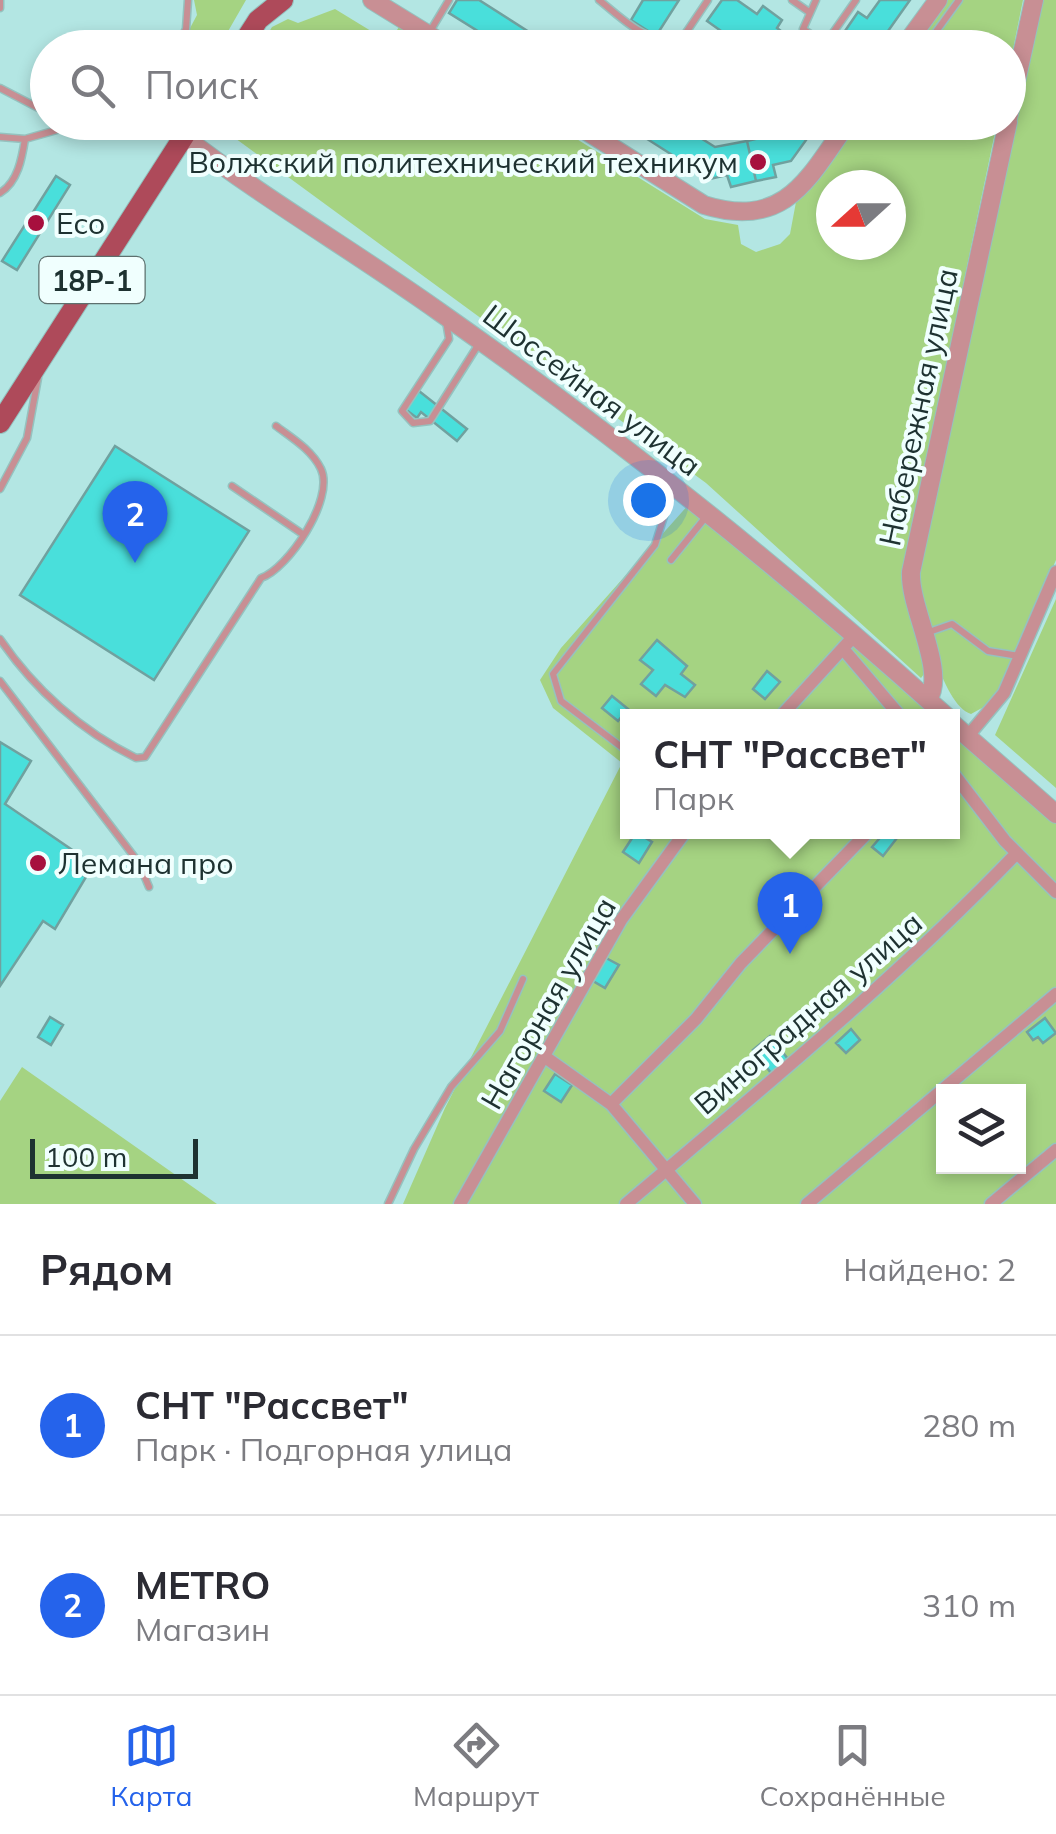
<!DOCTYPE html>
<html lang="ru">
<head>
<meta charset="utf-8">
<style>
  body { margin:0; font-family:Mulish,sans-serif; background:#f7f7f7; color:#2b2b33 }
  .controls { position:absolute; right:30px; bottom:30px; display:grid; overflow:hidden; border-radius:0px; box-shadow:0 5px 15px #0003 }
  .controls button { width:90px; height:90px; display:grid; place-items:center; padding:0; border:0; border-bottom:2px solid #e1e1e2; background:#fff; color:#2b2b33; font:50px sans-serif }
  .compass { position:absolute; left:816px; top:170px; width:90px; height:90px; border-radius:50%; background:#fff; box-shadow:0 5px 15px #0003; rotate:249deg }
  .scale { position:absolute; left:30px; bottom:25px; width:168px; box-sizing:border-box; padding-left:10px; border:5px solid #1e3231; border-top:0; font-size:28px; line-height:35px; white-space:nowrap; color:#1e3231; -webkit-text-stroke:8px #f0fffe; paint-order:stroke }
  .you { position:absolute; left:648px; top:500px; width:35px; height:35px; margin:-25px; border:8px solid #fff; border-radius:50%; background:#1a73e8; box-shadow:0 0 0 15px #1a73e833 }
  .badge { display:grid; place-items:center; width:65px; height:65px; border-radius:50%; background:#2563eb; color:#fff; font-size:32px; font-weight:700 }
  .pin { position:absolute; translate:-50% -82px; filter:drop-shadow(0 2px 5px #0008) }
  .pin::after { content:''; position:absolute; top:52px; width:35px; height:30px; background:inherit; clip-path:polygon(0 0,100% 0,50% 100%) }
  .popup { position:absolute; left:620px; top:709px; width:340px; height:130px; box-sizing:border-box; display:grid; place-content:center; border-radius:0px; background:#fff; filter:drop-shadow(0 2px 8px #0005); font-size:32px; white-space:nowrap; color:#7c7c81 }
  .popup b { font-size:38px; color:#2b2b33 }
  .popup::after { content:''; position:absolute; left:50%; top:100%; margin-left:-20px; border:20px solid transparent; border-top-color:#fff }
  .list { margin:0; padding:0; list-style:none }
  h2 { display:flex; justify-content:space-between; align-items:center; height:130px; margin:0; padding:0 40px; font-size:42px }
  h2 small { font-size:32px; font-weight:400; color:#7c7c81 }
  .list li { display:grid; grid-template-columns:65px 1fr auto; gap:30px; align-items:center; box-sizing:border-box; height:180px; padding:0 40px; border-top:2px solid #e1e1e2 }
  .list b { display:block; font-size:38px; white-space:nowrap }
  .list p { margin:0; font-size:32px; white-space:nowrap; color:#7c7c81 }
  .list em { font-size:32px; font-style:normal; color:#7c7c81 }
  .icon { flex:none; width:55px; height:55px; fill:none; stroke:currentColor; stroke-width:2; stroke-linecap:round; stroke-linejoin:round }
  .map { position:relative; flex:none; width:1056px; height:1204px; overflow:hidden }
  .search { position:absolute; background:#fff; box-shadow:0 5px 15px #0003; left:30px; right:30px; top:30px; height:110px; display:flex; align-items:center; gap:25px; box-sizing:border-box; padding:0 35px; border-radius:55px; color:#7c7c81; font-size:38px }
  .sheet { height:490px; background:#fff }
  nav { display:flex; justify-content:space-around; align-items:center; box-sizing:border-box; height:140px; border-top:2px solid #e1e1e2; background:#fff; font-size:28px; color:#7c7c81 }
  nav a { display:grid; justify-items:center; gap:5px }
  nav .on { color:#2563eb }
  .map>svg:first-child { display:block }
  .green { fill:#a5d382; fill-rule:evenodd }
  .building { fill:#49dfdb; stroke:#70a19f; stroke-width:2.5 }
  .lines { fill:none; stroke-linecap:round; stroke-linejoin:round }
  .service-casing { stroke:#95c2bf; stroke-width:9 }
  .minor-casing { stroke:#95c2bf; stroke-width:15 }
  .tertiary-casing { stroke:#95c2bf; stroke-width:20 }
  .primary-casing { stroke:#95c2bf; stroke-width:22 }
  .service { stroke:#c88f94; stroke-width:6 }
  .minor { stroke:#c88f94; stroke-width:12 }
  .tertiary { stroke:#c88f94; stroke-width:18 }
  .primary { stroke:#ae4a5a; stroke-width:20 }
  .poi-dot { fill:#a7103e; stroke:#f0fffe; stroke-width:4 }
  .labels { text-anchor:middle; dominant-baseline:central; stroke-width:8; stroke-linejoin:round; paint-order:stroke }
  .shield { fill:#f0fffe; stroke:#5d706e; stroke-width:2.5 }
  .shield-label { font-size:28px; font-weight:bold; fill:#1e3231 }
  .poi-label { font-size:30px; fill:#1e3231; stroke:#f0fffe; text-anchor:start }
  .street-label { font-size:30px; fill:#1e3231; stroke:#f0fffe }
</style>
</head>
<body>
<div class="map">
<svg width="1056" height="1204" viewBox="0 0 1056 1204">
  <rect width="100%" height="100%" fill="#b3e6e3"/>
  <!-- green -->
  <path class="green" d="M194,0H246L219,47H180L197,15Z
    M945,0H1023L1009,69L1008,48H911Z
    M1041,0H1056V560L999,688L991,703L971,714C941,704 922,613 917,582Z
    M335,9L389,42L399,27L431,47H260L272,27L288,19L298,23Z
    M213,122L551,123L705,219L738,225L741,244L756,252L780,244L790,234L796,202L856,123H997L903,572L927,670L921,678L706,483ZM831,185H891V245H831Z
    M690,503L941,716H628V832H952L953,726L1056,817V1204H403L445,1108L622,763L553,708L540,680L561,648ZM944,1092H1018V1166H944Z
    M1056,599V788L995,735Z
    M22,1067L217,1204H0V1101Z"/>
  <!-- building -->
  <path class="building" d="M457,0H479L554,48H505L449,13Z
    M643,0H679L656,36L631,20Z
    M722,0H737L757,14L763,6L782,20L777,28L803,48H745L707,21Z
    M880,0H910L876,48H868L845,31L858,12L867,18Z
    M675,122L715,147L747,141L756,181L731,187L727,175L710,179L622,123Z
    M783,122H819L791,161L773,165L776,177L756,181L747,141L773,135Z
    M56,176L70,185L17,270L2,261Z
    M419,391L467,429L457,441L421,412L417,418L405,409Z
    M115,446L249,531L154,680L20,595Z
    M657,640L687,666L681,674L695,685L685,697L665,685L656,696L641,684L653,670L640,660Z
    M767,671L780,682L765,699L753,689Z
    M612,696L628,709L618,721L602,708Z
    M0,742L31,761L5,804L81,856L73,870L86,877L55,929L43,921L0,986Z
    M636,832L652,842L639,863L623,852Z
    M885,832L897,838L883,856L872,847Z
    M606,958L619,965L605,988L593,981Z
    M50,1017L63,1025L51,1045L38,1037Z
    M1045,1018L1056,1033L1043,1043L1038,1037L1033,1040L1027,1032Z
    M851,1029L860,1040L846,1053L836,1043Z
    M770,1036L788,1059L771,1073L753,1050Z
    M555,1074L572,1085L561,1102L544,1091Z"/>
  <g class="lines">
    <!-- service casing -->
    <g class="service-casing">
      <path id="service" d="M599,0C629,24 642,41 681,40L708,0
        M792,0L809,12
        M816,0L803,29L825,44L856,0
        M0,8V0
        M429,33L449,0
        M935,33L959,0
        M709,36L725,48
        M176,48L186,29L188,0
        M642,48L647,38
        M0,88L48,113
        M160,122L180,135
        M694,122C724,141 734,135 767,128L771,122
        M0,137L25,139L85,122
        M604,140L617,122
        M0,193C18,182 22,158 25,139
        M446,321L449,339L402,411L413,423L430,421L480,342
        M232,486L304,535
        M0,489L27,438L38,378
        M671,560L705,518
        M929,632L952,624L988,651L1019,656
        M0,639C34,689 81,731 136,758L145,757L261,578C288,569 335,499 321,469C312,450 292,438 276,426
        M0,681L139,863L149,887
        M628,752L561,701L553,674L655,545L672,491
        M388,1204L414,1149L451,1087L500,1031L523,979"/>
    </g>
    <!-- minor casing -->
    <g class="minor-casing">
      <path id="minor" d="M844,650L900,716
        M781,716L855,635
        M968,736L1004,693L1056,572
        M952,772L1005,841L1056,892
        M545,1057L611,1104L695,1204
        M611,1104L696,1019L741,963L868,832
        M460,1204L621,920L685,832
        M626,1204C759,1091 895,980 1017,853
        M807,1204L1056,994
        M991,1204L1056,1150"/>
    </g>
    <!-- tertiary casing -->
    <g class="tertiary-casing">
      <path id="tertiary" d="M372,0L450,48
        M903,48L938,0
        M1008,118L1034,0
        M572,122L704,205C785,230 808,179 848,122
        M184,137C266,200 357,253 441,313C618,437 786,572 946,716
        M928,700C947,671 909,608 911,572L1008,122
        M952,723L1056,814"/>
    </g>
    <!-- primary casing -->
    <g class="primary-casing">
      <path id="primary" d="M240,48L258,20L283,0
        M0,423L193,122"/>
    </g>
    <!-- service -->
    <use href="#service" class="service"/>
    <!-- minor -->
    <use href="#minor" class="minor"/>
    <!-- tertiary -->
    <use href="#tertiary" class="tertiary"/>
    <!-- primary -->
    <use href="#primary" class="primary"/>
  </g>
  <!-- markers -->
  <g class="poi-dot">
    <circle cx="758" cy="162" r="10"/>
    <circle cx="36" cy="223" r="10"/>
    <circle cx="38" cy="863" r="10"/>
  </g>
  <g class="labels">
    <!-- shield labels -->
    <rect class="shield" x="39.5" y="257" width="105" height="46" rx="8"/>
    <g class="shield-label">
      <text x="92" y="280">18Р-1</text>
    </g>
    <!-- poi labels -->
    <g class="poi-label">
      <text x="738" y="162" text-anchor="end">Волжский политехнический техникум</text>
      <text x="56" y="223">Eco</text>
      <text x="58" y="863">Лемана про</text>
    </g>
    <!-- street labels -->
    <g class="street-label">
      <text transform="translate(592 390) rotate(37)">Шоссейная улица</text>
      <text transform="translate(918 407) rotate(-78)">Набережная улица</text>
      <text transform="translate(548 1003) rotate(-60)">Нагорная улица</text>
      <text transform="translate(808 1013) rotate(-41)">Виноградная улица</text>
    </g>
  </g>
</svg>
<div class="controls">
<button><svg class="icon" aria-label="layers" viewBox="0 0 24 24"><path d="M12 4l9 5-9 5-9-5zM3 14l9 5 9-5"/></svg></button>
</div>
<svg class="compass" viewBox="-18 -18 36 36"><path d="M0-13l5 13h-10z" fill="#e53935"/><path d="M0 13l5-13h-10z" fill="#7c7c81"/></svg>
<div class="scale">100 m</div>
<div class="you"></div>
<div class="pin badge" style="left:790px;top:954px">1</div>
<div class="popup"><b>СНТ &quot;Рассвет&quot;</b>Парк</div>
<div class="pin badge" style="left:135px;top:563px">2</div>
<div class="search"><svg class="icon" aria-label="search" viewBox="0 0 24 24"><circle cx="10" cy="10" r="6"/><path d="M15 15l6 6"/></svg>Поиск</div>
</div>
<section class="sheet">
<h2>Рядом<small>Найдено: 2</small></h2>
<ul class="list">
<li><span class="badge">1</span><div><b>СНТ &quot;Рассвет&quot;</b><p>Парк · Подгорная улица</p></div><em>280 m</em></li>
<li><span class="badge">2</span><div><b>METRO</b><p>Магазин</p></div><em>310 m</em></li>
</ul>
</section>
<nav>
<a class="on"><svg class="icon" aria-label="map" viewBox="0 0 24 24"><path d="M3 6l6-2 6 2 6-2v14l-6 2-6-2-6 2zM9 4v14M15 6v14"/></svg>Карта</a>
<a><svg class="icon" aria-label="directions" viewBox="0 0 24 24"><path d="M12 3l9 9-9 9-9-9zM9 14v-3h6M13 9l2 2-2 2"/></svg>Маршрут</a>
<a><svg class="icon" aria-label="saved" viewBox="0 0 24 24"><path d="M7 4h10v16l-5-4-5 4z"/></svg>Сохранённые</a>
</nav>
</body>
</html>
